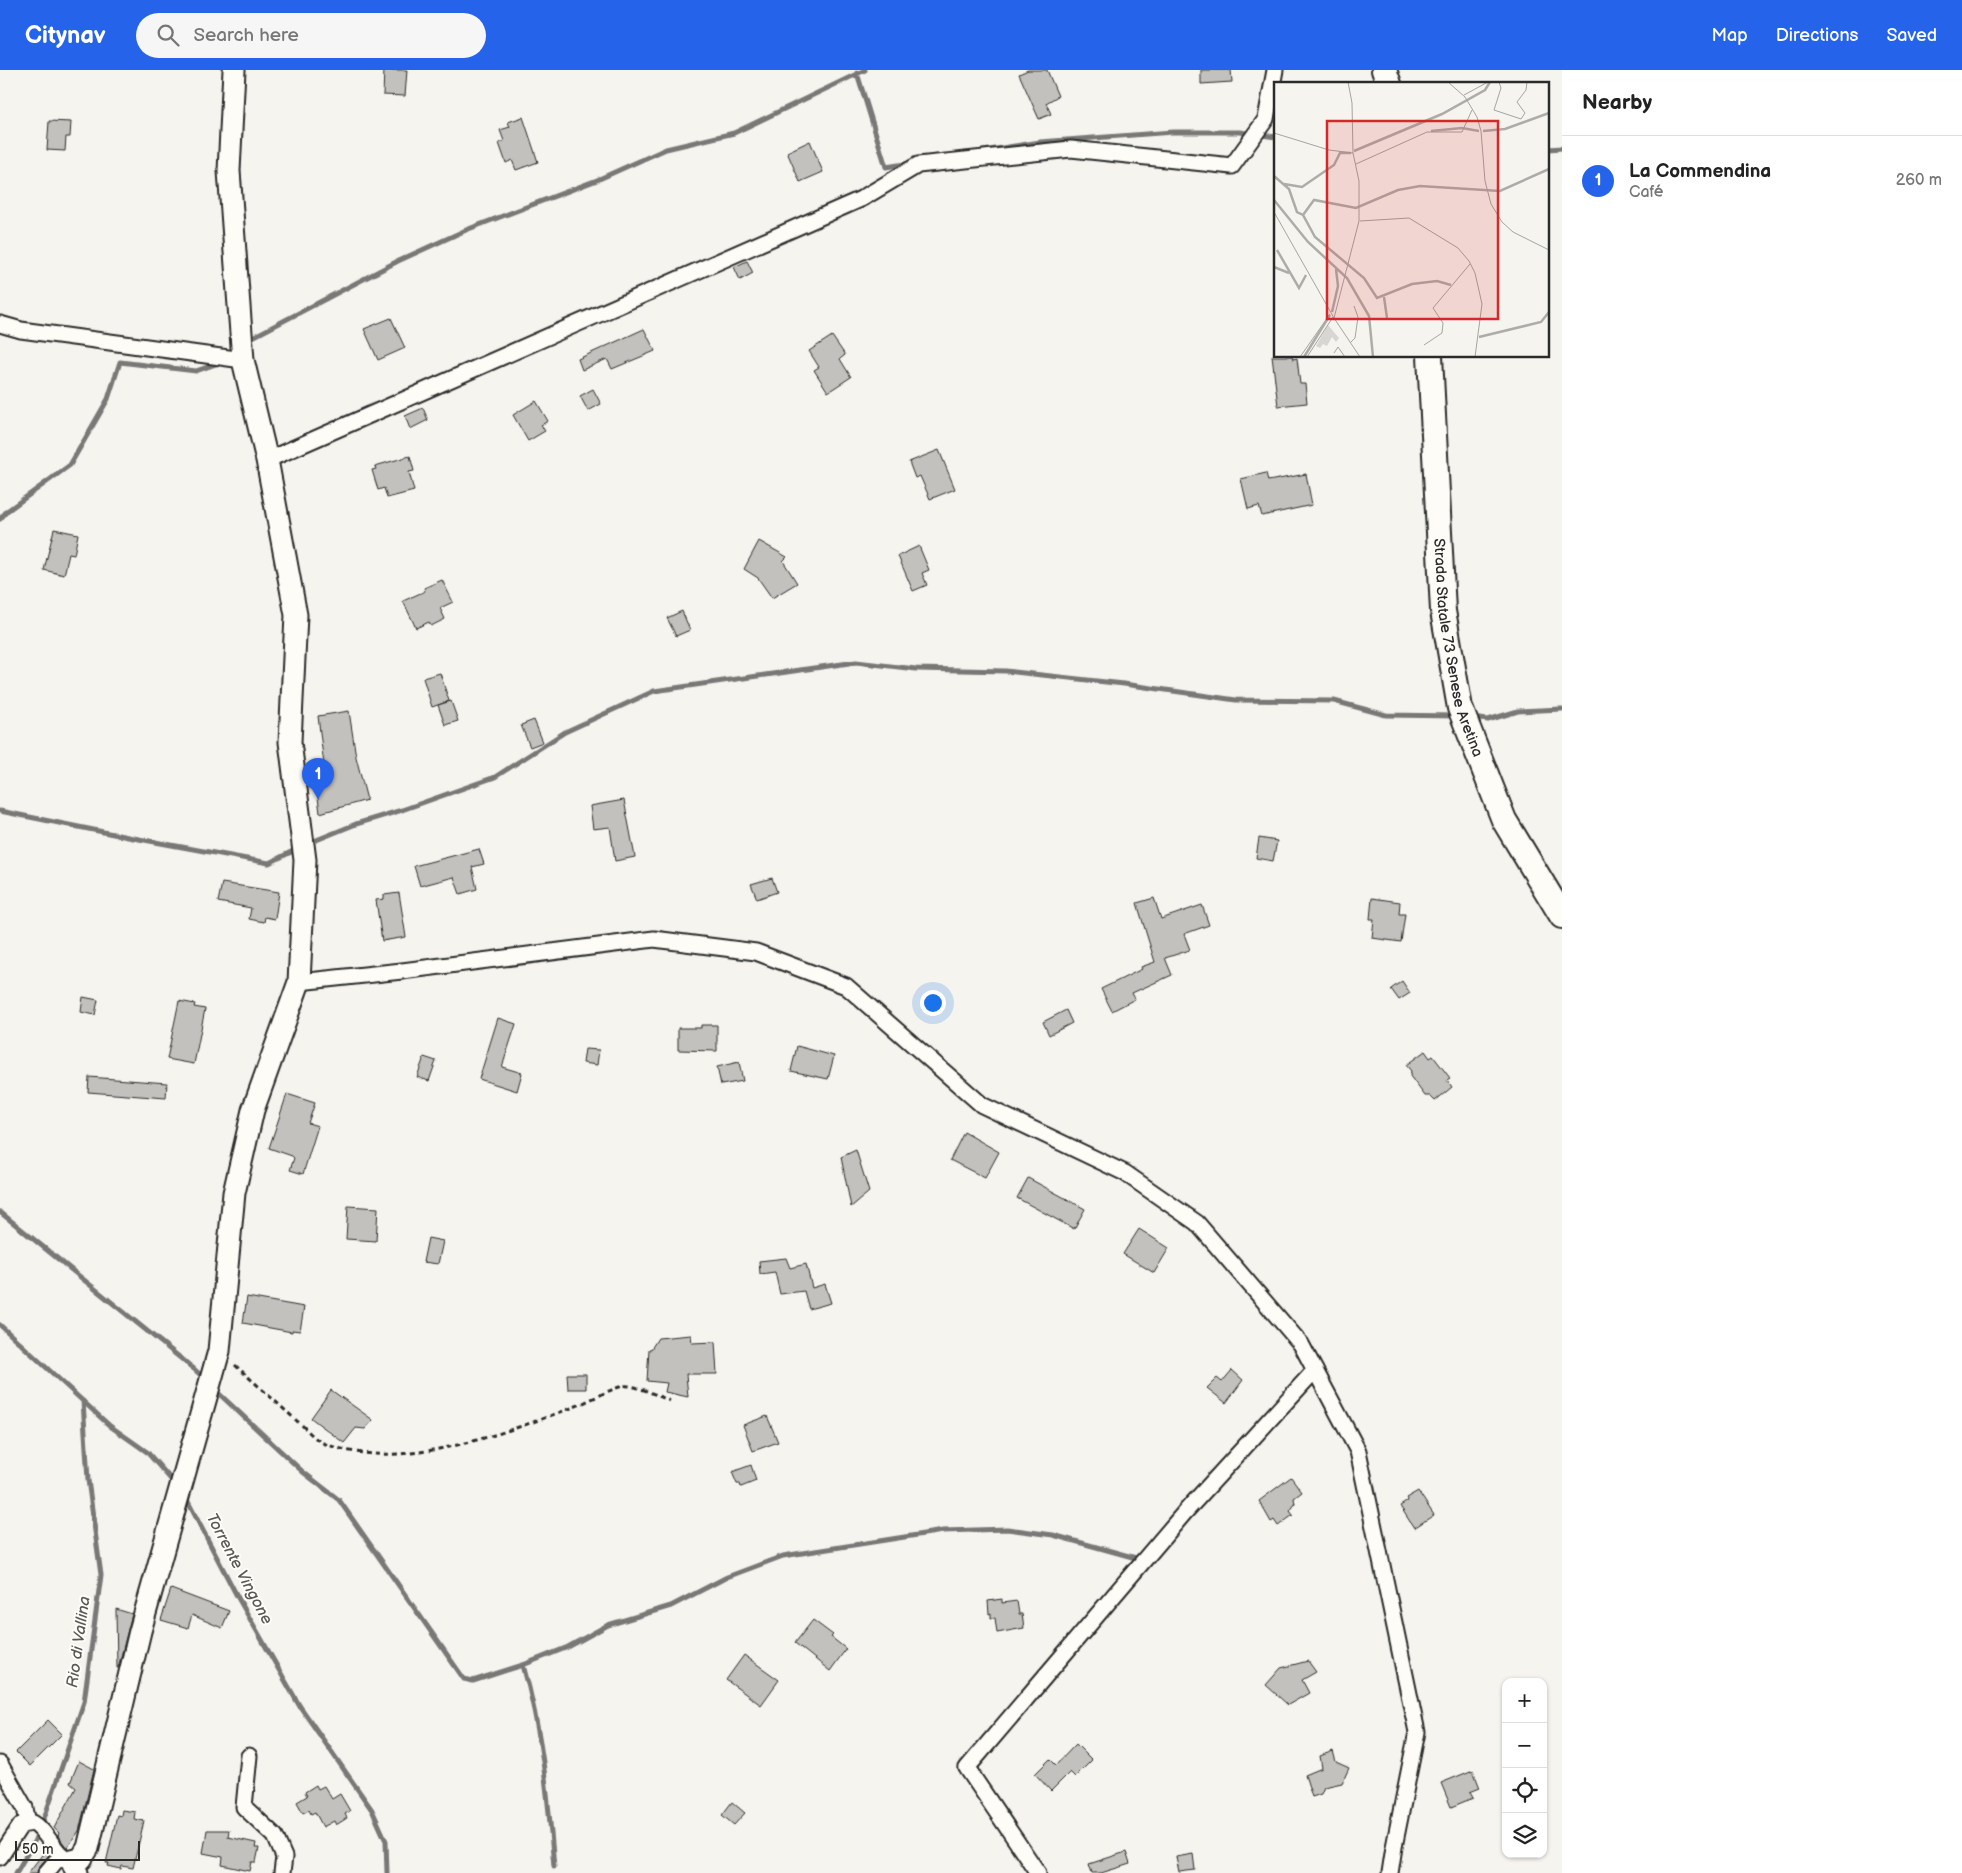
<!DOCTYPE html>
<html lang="en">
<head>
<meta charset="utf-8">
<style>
  body { margin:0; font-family:"Balsamiq Sans",sans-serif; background:#f6f6f6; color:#222 }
  .controls { position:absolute; right:15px; bottom:15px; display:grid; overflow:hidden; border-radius:10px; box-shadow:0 1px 4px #0004 }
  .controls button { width:45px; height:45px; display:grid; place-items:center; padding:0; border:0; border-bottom:1px solid #e0e0e0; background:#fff; color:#222; font:25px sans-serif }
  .scale { position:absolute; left:15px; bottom:12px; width:125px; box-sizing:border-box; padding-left:5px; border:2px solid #2b2b2b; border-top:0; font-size:14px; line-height:18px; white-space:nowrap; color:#2b2b2b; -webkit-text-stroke:4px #fdfcf7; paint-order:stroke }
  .you { position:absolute; left:932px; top:932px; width:18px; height:18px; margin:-12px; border:4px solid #fff; border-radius:50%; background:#1a73e8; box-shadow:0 0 0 8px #1a73e833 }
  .badge { display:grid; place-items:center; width:32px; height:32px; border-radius:50%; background:#2563eb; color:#fff; font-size:16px; font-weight:700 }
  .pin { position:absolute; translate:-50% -41px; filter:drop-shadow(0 1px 2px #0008) }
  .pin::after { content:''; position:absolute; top:26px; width:18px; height:15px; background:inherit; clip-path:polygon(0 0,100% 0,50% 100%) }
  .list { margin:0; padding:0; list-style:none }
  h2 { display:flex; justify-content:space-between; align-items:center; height:65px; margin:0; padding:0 20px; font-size:21px }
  h2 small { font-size:16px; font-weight:400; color:#767676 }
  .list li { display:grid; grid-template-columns:32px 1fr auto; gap:15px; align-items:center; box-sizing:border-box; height:90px; padding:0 20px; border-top:1px solid #e0e0e0 }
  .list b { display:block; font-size:19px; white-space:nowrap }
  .list p { margin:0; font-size:16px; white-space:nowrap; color:#767676 }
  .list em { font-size:16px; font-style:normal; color:#767676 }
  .icon { flex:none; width:28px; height:28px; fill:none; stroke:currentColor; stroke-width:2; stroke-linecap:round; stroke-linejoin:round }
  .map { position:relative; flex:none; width:1562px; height:1803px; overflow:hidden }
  header { display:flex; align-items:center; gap:30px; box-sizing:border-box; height:70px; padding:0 25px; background:#2563eb; color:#fff }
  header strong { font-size:24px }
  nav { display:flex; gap:28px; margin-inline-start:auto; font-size:18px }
  .search { width:350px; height:45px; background:#f6f6f6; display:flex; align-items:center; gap:12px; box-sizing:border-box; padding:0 18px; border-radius:28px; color:#767676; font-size:19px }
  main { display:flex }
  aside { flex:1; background:#fff }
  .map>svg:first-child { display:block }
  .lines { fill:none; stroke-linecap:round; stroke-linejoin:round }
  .stream { stroke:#797877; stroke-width:5 }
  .building { fill:#c2c1be; stroke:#2b2b2b }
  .street-casing { stroke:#2b2b2b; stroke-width:19 }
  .secondary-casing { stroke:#2b2b2b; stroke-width:25 }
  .primary-casing { stroke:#2b2b2b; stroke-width:28 }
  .path { stroke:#2b2b2b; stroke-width:3; stroke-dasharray:5 4; stroke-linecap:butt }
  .street { stroke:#fdfcf7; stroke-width:15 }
  .secondary { stroke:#fdfcf7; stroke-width:21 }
  .primary { stroke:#fdfcf7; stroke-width:24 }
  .labels { text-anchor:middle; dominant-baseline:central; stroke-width:4; stroke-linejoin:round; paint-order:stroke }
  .street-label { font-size:15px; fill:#2b2b2b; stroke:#fdfcf7 }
  .water-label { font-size:16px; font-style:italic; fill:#585857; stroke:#fdfcf7 }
  .inset-river { fill:none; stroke:#adaca9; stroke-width:2.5 }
  .inset-road { fill:none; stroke:#a4a4a1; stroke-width:1 }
  .view { fill:#d62828; fill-opacity:0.15; stroke:#d62828; stroke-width:2.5 }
  .inset-edge { fill:none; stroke:#2b2b2b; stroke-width:2.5 }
</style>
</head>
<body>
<header>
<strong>Citynav</strong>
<div class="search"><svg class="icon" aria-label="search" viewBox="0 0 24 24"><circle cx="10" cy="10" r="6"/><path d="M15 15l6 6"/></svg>Search here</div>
<nav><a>Map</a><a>Directions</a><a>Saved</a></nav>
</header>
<main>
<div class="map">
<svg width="1562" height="1803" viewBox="0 0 1562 1803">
  <rect width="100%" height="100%" fill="#f5f4ef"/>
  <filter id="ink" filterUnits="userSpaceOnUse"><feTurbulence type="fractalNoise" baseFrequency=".02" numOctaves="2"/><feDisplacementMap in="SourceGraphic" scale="10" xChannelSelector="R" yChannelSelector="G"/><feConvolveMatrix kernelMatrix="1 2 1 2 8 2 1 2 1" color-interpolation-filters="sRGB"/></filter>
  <g filter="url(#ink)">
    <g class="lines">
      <!-- stream -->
      <path class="stream" d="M857,3L886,97L911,93
        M1548,79L1562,78
        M983,81L1040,72L1173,62H1240L1276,67
        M247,270L398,191L466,160L597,110L666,79L734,63L865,0
        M0,449L7,441L70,395L108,329L120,292L196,301L216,294L220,290
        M1471,648L1488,650L1518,641L1562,639
        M0,741L128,767L269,793L299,778
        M309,773L356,754L402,740L495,707L565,662L654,621L856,592L916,599L1006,601L1124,614L1236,630L1334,631L1386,645L1456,646
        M0,1142L194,1299L205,1309
        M0,1255L110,1356L147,1382L175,1414
        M214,1319L303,1402L339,1430L464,1609L473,1611L523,1595L568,1577L608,1555L671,1536L727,1507L783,1486L943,1461L1007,1459L1053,1465L1136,1488
        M185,1426L237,1526L299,1635L372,1740L386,1771L387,1803
        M523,1595C542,1661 548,1728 554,1796
        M16,1803L39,1763L84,1632L101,1505L88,1410L83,1331"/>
    </g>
    <!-- building -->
    <path class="building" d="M384,0H407L405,26L383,25Z
      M1028,0H1047L1058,26L1046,33L1051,44L1039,49L1019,4Z
      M1201,0H1231L1232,12L1201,14Z
      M523,47L538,92L516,100L512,90L506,93L499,73L504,71L500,60L510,57L508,52Z
      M49,51L71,52L70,67H66L65,81L47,80Z
      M810,71L823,102L800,112L787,82Z
      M747,191L753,203L740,210L734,197Z
      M391,248L405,278L378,290L364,259Z
      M644,259L655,281L612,299L607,289L582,300L578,289Z
      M832,266L845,285L840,289L851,307L828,322L814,300L819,297L809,281Z
      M1272,286H1292L1293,289L1297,288L1300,314H1305L1307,333L1278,336Z
      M593,319L601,334L588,341L580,326Z
      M536,331L548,351L541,355L545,361L528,371L513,345Z
      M423,338L428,350L410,359L405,346Z
      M939,380L955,419L930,429L920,406L915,408L909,392Z
      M410,386L414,401L409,402L414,421L387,428L384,418L378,420L372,400L376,399L375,396Z
      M1266,403L1268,411L1306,404L1312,435L1262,446L1259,436L1248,439L1241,409Z
      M54,459L78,464L74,485L69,484L64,505L44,500Z
      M759,471L787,487L783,491L797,513L772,528L758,508L744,499Z
      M919,476L929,500L922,503L927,515L913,521L898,486Z
      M442,510L453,532L440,538L445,549L431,556L429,552L416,558L403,531L425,521L424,518Z
      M682,541L690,560L676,566L667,548Z
      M440,603L449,631L432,637L423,608Z
      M451,631L458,651L445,655L438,635Z
      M349,641L356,687L367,730L320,743L314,696L324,695L318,646Z
      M534,650L543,672L530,677L521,655Z
      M624,730L635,787L615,791L610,757L593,759L590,736Z
      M1259,768L1277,771L1273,791L1256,788Z
      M479,779L484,794L472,797L477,819L460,824L454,807L420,816L414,796Z
      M772,808L777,822L757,829L751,814Z
      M222,813L279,822L275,849L265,847L264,852L249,849L251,838L218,832Z
      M399,823L406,867L382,871L376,830L384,829V825Z
      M1154,828L1161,849L1202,835L1209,855L1184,864L1190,880L1165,888L1172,905L1132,923L1135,929L1112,941L1101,919L1142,899L1141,897L1155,892L1137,833Z
      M1372,828L1400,832L1399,844H1405L1401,872L1372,868L1374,849H1370Z
      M1402,911L1410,923L1399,930L1391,919Z
      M83,927L98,930L95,945L81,942Z
      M179,931L195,934L194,937L205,939L194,994L167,989Z
      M1066,940L1072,953L1049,965L1043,952Z
      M498,948L516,954L502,997L522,1003L517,1021L479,1009Z
      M701,955H717V981L678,980V958H701Z
      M797,976L834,986L828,1009L791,1001Z
      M585,979L599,980L597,995L583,993Z
      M1425,981L1430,988L1433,986L1450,1008L1447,1010L1452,1017L1435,1031L1430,1026H1425L1410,1006L1411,1001L1406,995Z
      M424,987L436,991L429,1011L417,1007Z
      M739,992L743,1011L721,1015L717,997Z
      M89,1007L167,1013L166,1028L88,1022Z
      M287,1024L315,1033L308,1053L318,1056L303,1104L290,1100L294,1088L292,1086L269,1078Z
      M964,1062L999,1082L985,1108L950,1090Z
      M856,1080L869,1122L851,1137L841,1087Z
      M1028,1108L1085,1139L1074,1159L1017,1128Z
      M348,1136L378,1138L376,1171L346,1169Z
      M1139,1159L1169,1178L1154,1203L1123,1184Z
      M428,1168L443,1171L438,1194L423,1192Z
      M786,1188L790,1198L806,1194L812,1218L825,1214L831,1233L809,1239L804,1221L780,1224L775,1202L760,1204L759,1191Z
      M247,1227L304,1237L300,1261L292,1260V1262L243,1253Z
      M691,1265L692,1273L715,1272L717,1304H686L688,1327L665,1322L667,1313L647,1311L649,1279H651L658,1268Z
      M1232,1300L1243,1310L1226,1333L1207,1318L1217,1308L1222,1312Z
      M567,1304H586V1319H568Z
      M331,1320L373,1350L365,1359L356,1358L344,1373L311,1348Z
      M767,1346L778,1372L753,1381L743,1355Z
      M751,1395L756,1411L741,1417L740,1414H737L732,1402Z
      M1291,1407L1302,1422L1294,1428L1295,1434L1290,1441L1293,1445L1278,1456L1274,1450L1271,1452L1259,1431Z
      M1418,1421L1434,1445L1414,1458L1400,1436L1408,1431L1406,1428Z
      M171,1519L229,1541L222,1558L192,1545L188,1558L161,1550Z
      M1002,1529V1533L1017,1531L1019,1544H1022L1024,1558L997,1563L995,1548H991V1543L989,1544L988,1531Z
      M116,1539L132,1544L118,1598H117Z
      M813,1550L833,1565L831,1567L846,1579L830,1601L795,1573Z
      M744,1585L779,1610L761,1635L726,1610Z
      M1308,1591L1316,1602L1302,1610L1309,1623L1288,1635L1266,1615L1281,1598Z
      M48,1650L62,1664L30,1696L16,1682Z
      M1076,1674L1092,1690L1075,1707L1070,1702L1051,1721L1035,1704L1050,1689L1056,1695Z
      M1333,1681L1336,1692L1349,1698L1342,1713L1324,1717L1321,1724L1312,1727L1305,1705L1322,1698L1320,1686Z
      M79,1691L94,1699L79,1761L67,1778L58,1766L59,1763L54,1758L76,1718L70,1713Z
      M1473,1700L1480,1718L1470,1722L1473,1728L1451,1737L1441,1713Z
      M316,1715L318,1719L324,1716L332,1729L340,1724L350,1741L345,1744L347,1748L336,1755L334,1751L323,1757L315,1742L311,1744L309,1740L303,1743L297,1732L307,1726L305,1722Z
      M732,1732L745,1743L734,1755L722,1745Z
      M122,1740L135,1742L134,1749L144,1751L133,1798L122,1796L121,1799L108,1796L109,1793H106L117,1745L121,1746Z
      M207,1760H229L228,1767L256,1773L255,1778H259L256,1792H252L250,1801L222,1795L223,1787L203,1783Z
      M45,1781L49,1785L39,1797L37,1803H28Z
      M1126,1782L1130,1794L1101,1803H1092L1089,1794Z
      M1193,1784L1195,1800L1179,1802L1176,1787Z"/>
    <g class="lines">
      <!-- street casing -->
      <g class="street-casing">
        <path id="street" d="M0,254L21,260L243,290
          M267,390L861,129L918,95L1071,79L1232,96L1266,49L1275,0
          M299,912L402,901L654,869L756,882L846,916L982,1035L1125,1103L1197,1153L1301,1274L1358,1381L1417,1662L1394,1777L1390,1803
          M249,1686L244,1737L275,1766L284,1787L282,1803
          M0,1694L25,1738L28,1753
          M0,1787L21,1755L33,1753C49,1762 54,1786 72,1791
          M46,1803L61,1785
          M1038,1803L967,1698L1185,1442L1315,1300"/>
      </g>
      <!-- secondary casing -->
      <g class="secondary-casing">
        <path id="secondary" d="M77,1803L72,1791L81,1789L88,1778L140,1561L219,1281L234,1123L253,1040L299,912L305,790L290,672L296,545L267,390L243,290L229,101L234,0"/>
      </g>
      <!-- primary casing -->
      <g class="primary-casing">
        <g id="primary">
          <path d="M1384,0L1389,14"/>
          <path id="s1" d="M1430,286L1443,541L1460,638L1504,750L1562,846"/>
        </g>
      </g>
      <!-- path -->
      <path class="path" d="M235,1295C255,1313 276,1332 297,1351C305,1357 314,1369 323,1373C399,1404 501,1364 574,1337C587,1332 610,1319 623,1316C634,1314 659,1326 670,1331"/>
      <!-- street -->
      <use href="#street" class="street"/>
      <!-- secondary -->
      <use href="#secondary" class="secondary"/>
      <!-- primary -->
      <use href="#primary" class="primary"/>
    </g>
  </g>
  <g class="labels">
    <!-- street labels -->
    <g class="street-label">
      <text stroke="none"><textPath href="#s1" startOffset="294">Strada Statale 73 Senese Aretina</textPath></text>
    </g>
    <!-- water labels -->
    <g class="water-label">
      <text transform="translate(239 1499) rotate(62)">Torrente Vingone</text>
      <text transform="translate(79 1572) rotate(-82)">Rio di Vallina</text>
    </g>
  </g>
  <!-- overview -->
  <g transform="translate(1274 12)">
    <rect width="275" height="275" fill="#f5f4ef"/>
    <path d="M54,243L65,256L62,260L58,255L53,264L49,262L46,266L42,264Z" fill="#d7d6d2"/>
    <path class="inset-river" d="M157,49L188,46L205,49M209,49L231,47L275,31M80,69L168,32L211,8L216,0M0,94L15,107L23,130L29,133L41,155L90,196L103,216L138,202L163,199L177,203M10,102L28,105L60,83L66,71H77M0,118L34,160L73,196L95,234L99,275M29,133L40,118L82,126L124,108L146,104L226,109L275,87M3,168L25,206L32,193M0,185L15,191M110,215L113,236M58,230L64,204L62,187M205,255L267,240L275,230M30,275L56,233"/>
    <path class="inset-road" d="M74,0L78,21L79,71L85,99V139L60,236L86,275M174,0L191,15L203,35L207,49L211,99L217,122L228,140L239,150L275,168M225,0L227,6L220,28L247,37L251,31L243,20L252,8L253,0M190,13L214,0M0,51L55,68L79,71M82,82L153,50H188L198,28M0,130L60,236M86,139L135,136L184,166L195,179L201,191L208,222L201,275M76,261L81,256L84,235L80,224M150,263L168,251L169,241L159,226L196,182M60,271L64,265L71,275M26,275L56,232M33,275L59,235"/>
    <path class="view" d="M53,39H224V237H53Z"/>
    <rect width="275" height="275" class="inset-edge"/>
  </g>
</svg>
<div class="controls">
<button>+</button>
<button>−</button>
<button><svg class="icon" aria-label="locate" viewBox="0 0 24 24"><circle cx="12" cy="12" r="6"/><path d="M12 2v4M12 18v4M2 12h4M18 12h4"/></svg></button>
<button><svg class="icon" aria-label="layers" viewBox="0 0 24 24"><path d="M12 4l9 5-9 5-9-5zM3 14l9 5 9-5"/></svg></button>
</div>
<div class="scale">50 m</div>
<div class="you"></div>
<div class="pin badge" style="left:318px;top:729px">1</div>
</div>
<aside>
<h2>Nearby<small></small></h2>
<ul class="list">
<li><span class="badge">1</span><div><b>La Commendina</b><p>Café</p></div><em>260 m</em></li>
</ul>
</aside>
</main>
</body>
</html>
